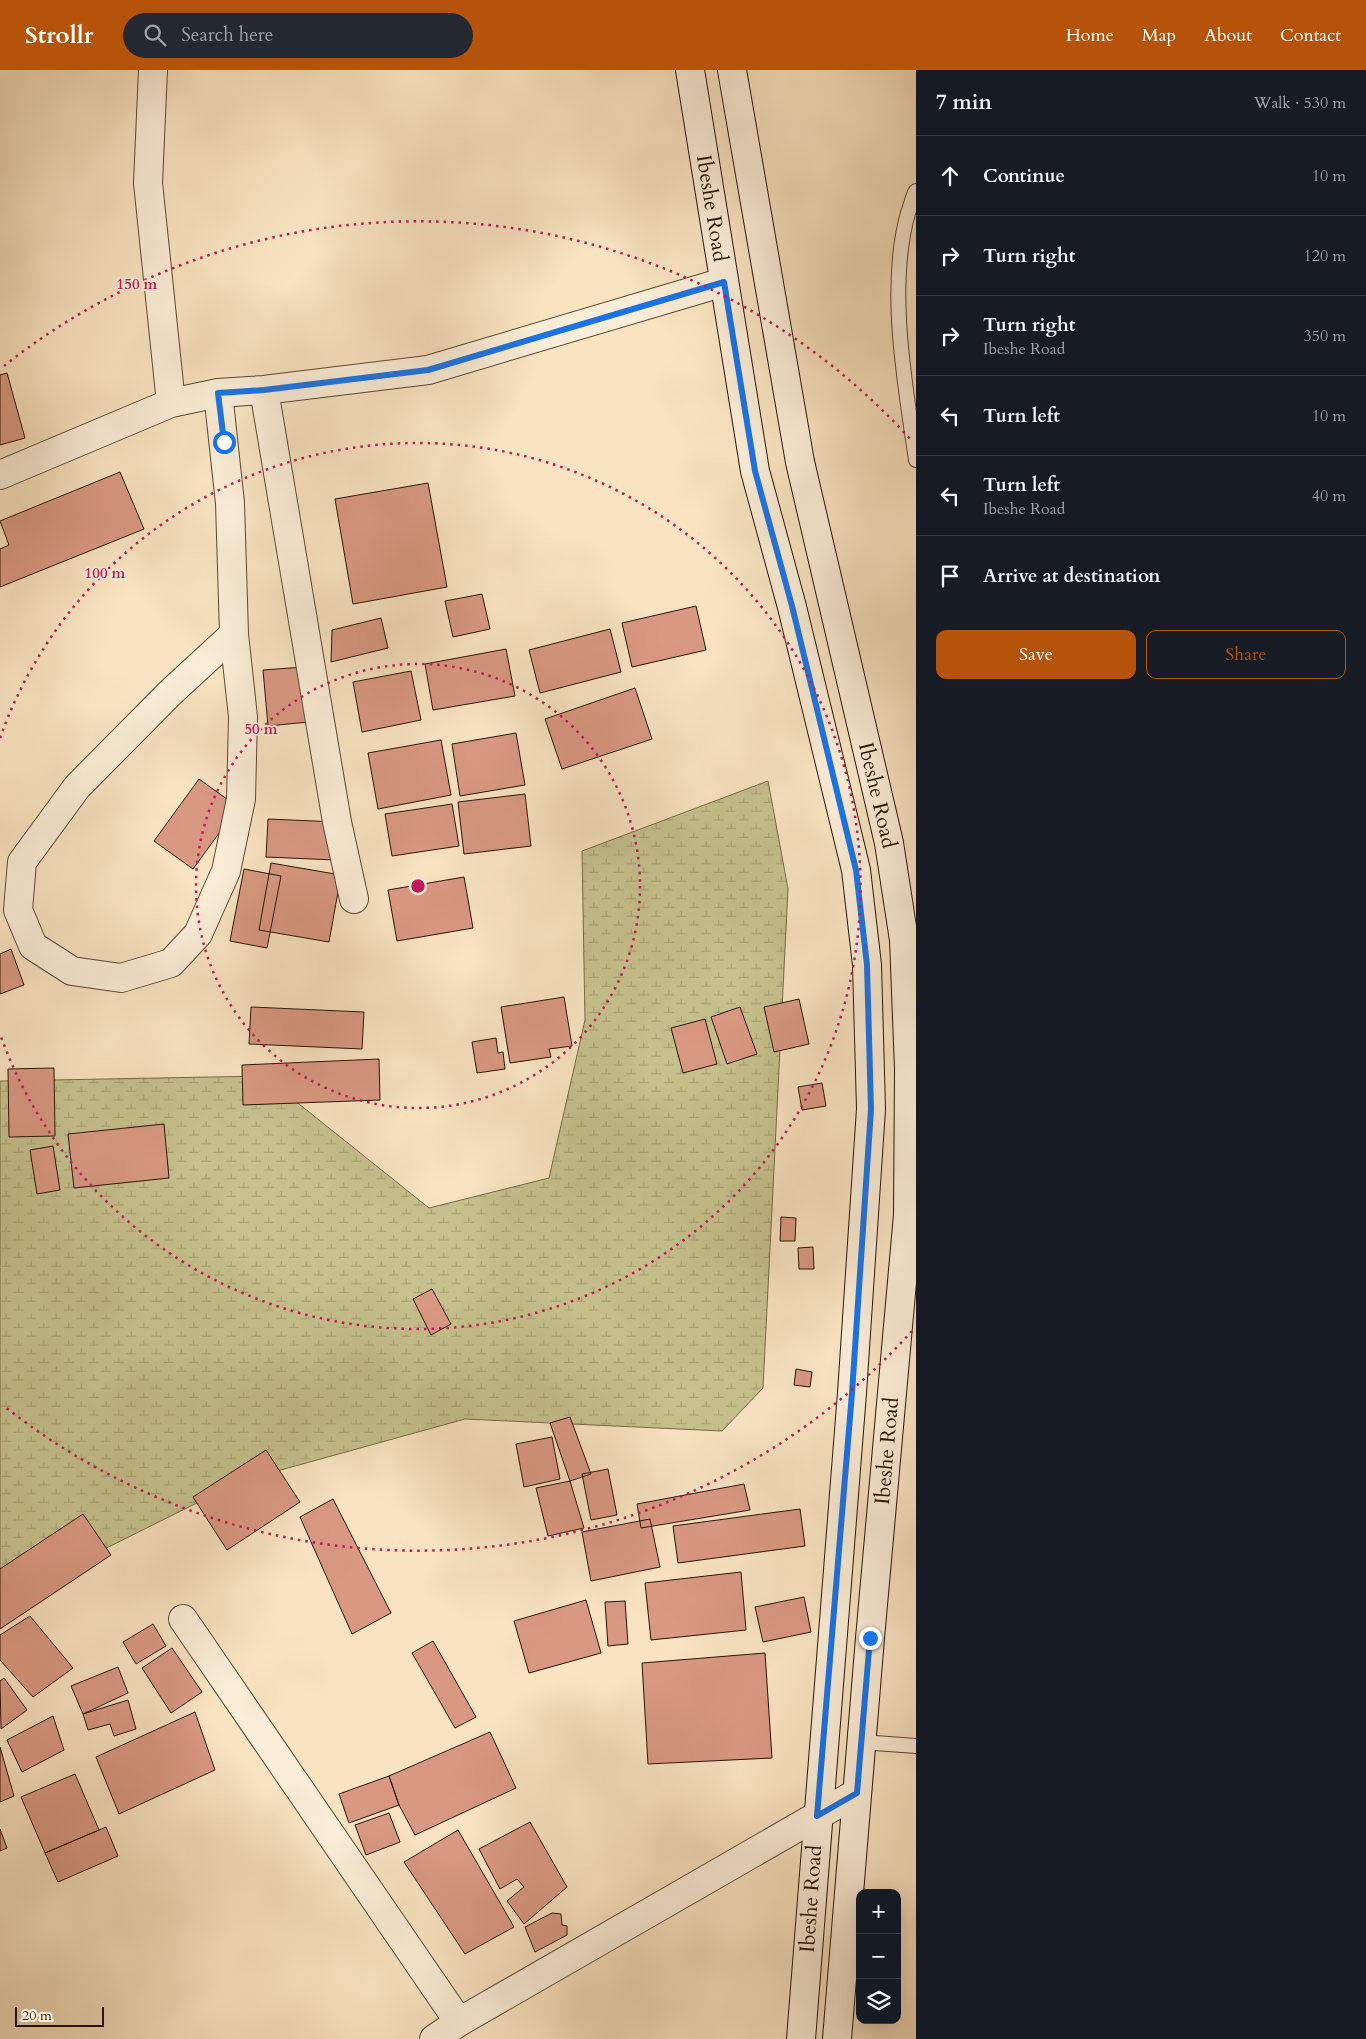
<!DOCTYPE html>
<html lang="en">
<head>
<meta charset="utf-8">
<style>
  body { margin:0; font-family:Cardo,serif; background:#242831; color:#f1f3f6 }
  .controls { position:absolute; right:15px; bottom:15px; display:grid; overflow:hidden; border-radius:10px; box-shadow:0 5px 20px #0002 }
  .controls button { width:45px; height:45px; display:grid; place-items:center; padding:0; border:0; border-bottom:1px solid #363941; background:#171b24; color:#f1f3f6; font:25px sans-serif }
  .scale { position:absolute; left:15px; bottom:12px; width:89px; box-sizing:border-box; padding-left:5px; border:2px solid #291405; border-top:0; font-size:14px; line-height:18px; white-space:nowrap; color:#291405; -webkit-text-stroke:4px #fbedd7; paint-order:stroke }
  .stop { position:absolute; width:15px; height:15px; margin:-11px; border:4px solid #1a73e8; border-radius:50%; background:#fff }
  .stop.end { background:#1a73e8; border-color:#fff; box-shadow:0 1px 5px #0008 }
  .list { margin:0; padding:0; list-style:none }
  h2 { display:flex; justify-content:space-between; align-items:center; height:65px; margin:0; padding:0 20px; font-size:21px }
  h2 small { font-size:16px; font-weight:400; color:#9ea1a6 }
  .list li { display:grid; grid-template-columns:32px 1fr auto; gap:15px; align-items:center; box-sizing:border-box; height:80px; padding:0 20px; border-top:1px solid #363941 }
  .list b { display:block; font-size:19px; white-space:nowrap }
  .list p { margin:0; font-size:16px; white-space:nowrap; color:#9ea1a6 }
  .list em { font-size:16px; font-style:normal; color:#9ea1a6 }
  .actions { display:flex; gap:10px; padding:15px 20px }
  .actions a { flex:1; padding:11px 0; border:1px solid #b45309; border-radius:10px; text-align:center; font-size:18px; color:#b45309 }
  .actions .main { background:#b45309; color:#fff }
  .icon { flex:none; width:28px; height:28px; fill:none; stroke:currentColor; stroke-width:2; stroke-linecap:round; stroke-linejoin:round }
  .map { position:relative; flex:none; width:916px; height:1969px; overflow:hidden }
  header { display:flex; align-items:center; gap:30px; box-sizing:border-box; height:70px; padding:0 25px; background:#b45309; color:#fff }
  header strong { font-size:24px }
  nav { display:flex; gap:28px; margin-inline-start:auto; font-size:18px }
  .search { width:350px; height:45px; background:#242831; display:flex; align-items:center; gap:12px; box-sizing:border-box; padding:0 18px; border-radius:28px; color:#9ea1a6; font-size:19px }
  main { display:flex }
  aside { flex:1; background:#171b24 }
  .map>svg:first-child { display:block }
  .wetland { fill:url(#wetland-marsh); stroke:#786a49 }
  .building { fill:#d99882; stroke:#291405 }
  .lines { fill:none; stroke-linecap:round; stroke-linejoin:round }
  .service-casing { stroke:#5d4834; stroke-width:16 }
  .minor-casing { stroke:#5d4834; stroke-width:30 }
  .secondary-casing { stroke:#291405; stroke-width:30 }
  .service { stroke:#fbedd7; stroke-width:14 }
  .minor { stroke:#fbedd7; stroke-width:28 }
  .secondary { stroke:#fbedd7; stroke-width:28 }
  .route { stroke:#1a73e8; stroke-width:6 }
  .ring { fill:none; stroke:#c2185b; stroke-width:2.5; stroke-dasharray:2.5 5 }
  .labels { text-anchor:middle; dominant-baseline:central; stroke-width:4; stroke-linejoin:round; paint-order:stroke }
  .street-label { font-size:21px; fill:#291405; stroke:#fbedd7 }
  .centre { fill:#c2185b; stroke:#fbedd7; stroke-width:2.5 }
  .ring-label { font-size:15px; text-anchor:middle; font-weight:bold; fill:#c2185b; stroke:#fbedd7; stroke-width:4; stroke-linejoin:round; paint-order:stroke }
</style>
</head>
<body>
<header>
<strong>Strollr</strong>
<div class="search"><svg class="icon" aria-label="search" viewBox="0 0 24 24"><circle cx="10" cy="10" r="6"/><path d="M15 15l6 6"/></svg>Search here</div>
<nav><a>Home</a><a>Map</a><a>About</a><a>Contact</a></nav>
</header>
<main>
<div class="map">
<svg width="916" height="1969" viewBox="0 0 916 1969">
  <defs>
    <pattern id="wetland-marsh" width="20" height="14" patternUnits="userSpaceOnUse" patternTransform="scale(1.25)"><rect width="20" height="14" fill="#c6c18d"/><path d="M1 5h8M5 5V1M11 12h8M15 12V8" fill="none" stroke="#aaa578"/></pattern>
  </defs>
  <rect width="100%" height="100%" fill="#f9e3c1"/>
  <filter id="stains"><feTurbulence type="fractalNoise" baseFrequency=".004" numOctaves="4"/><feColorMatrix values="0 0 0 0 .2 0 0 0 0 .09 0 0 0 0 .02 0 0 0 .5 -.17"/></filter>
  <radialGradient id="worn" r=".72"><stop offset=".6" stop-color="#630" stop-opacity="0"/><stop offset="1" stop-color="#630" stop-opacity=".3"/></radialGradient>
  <!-- wetland -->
  <path class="wetland" d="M768,711L788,819L763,1318L722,1361L465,1349L241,1411L0,1531V1011L264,1006L429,1138L549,1108L585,950L582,781Z"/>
  <!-- building -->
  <path class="building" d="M7,303L25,368L0,375V305Z
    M120,402L144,459L0,517V479L9,475L0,451Z
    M428,413L447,517L353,534L335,429Z
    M482,524L490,559L453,567L445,531Z
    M696,536L706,580L632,597L622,553Z
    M381,548L388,578L331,592L332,560Z
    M610,559L621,602L540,623L529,580Z
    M506,579L515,626L433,640L425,594Z
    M304,597L309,652L268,656L263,600Z
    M411,601L421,650L362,662L353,612Z
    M635,618L652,669L562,699L545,649Z
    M516,663L525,715L460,726L452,674Z
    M441,670L451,725L378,739L368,683Z
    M199,709L238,737L193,799L154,771Z
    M525,724L531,776L464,784L458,732Z
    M452,734L459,776L392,786L385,744Z
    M268,749L337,752L335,790L266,787Z
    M271,793L341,805L329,872L259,860Z
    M244,799L281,806L267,878L230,871Z
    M464,807L473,858L397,871L388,820Z
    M11,879L24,915L0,924V884Z
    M564,927L572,976L549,979L551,987L510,993L501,937Z
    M799,929L809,974L774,982L764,937Z
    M251,937L364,942L362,979L249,974Z
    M740,937L757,984L727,994L711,947Z
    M705,949L717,994L683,1003L671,958Z
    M496,968L498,983L503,982L505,999L477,1003L472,972Z
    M379,989L380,1030L243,1035L242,995Z
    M54,998L55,1066L9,1067L8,999Z
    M822,1013L826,1036L802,1040L798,1017Z
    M164,1054L169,1108L74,1118L68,1064Z
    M53,1076L60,1120L37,1124L30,1080Z
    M781,1147L796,1148L795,1171H780Z
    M813,1177L814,1199H799L798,1178Z
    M432,1219L451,1254L431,1265L413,1229Z
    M796,1299L812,1302L810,1317L794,1315Z
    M570,1347L591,1404L570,1411L550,1353Z
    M552,1367L560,1409L524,1417L516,1374Z
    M266,1380L300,1432L227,1480L193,1427Z
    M608,1399L617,1445L591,1450L582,1404Z
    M570,1411L584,1458L548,1466L536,1418Z
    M744,1414L750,1440L641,1458L637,1434Z
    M333,1429L391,1543L352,1564L300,1447Z
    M800,1439L805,1476L678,1493L673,1456Z
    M83,1444L111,1485L0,1559V1499Z
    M650,1449L660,1497L591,1511L582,1462Z
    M741,1502L746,1560L651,1570L645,1513Z
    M804,1527L811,1562L763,1572L755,1537Z
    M586,1530L601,1583L529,1603L514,1551Z
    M625,1531L628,1574L608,1576L605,1532Z
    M30,1546L73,1598L33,1627L0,1590V1565Z
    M153,1554L166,1576L136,1594L123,1572Z
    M433,1571L476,1647L455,1658L412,1583Z
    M172,1578L202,1622L171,1643L142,1598Z
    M765,1583L772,1688L648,1694L642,1593Z
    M118,1597L128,1623L83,1644L71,1616Z
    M4,1608L27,1640L1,1659L0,1611Z
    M128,1630L136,1659L114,1666L110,1654L88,1660L83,1644Z
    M195,1642L215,1700L119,1744L96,1687Z
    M53,1646L64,1680L22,1702L7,1670Z
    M490,1662L516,1718L415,1765L399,1735L389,1706Z
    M0,1677L14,1726L0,1732Z
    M75,1704L99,1760L45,1783L21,1727Z
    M389,1706L399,1735L349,1753L339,1724Z
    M389,1743L400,1772L366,1785L355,1755Z
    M530,1752L567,1817L524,1854L507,1831L524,1817L517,1809L500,1819L479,1779Z
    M106,1757L118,1786L58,1812L45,1783Z
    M0,1759L7,1778L0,1781Z
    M458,1760L514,1857L465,1884L404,1792Z
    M552,1843L561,1844L562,1855L567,1856V1865L535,1882L525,1857Z"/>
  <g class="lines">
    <!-- service casing -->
    <g class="service-casing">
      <path id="service" d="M916,121C912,127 911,136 908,143C887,217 905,314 916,390
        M861,1672L916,1676"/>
    </g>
    <!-- minor casing -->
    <g class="minor-casing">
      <path id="minor" d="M153,0L148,113L171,333
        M264,320L337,752L354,829
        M218,323L230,433L234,564L243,647L241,729L226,801L198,864L171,893L121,908L72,901L33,876L18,840L22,792L77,717L170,623L234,564
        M0,405L171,333L218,323L264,320L428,300L724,212
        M183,1549L459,1952
        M434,1969L459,1952L857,1723"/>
    </g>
    <!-- secondary casing -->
    <g class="secondary-casing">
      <g id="secondary">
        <path id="s1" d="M690,0L755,401L792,537L856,800L867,895L871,1039L852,1323L801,1969"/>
        <path id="s2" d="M732,0L800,392L889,773L904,870L909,999L908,1145L870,1568L837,1969"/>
      </g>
    </g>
    <!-- service -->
    <use href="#service" class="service"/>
    <!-- minor -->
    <use href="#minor" class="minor"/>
    <!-- secondary -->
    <use href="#secondary" class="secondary"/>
  </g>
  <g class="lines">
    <!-- route -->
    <path class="route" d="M224,372L218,323L264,320L428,300L724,212L755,401L792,536L856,800L867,895L871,1039L852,1323L817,1746L857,1723L870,1568"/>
  </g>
  <!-- distance rings -->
  <g class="ring">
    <circle cx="418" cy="816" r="222"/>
    <path d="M0 668A443 443 0 1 1 0 964"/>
    <path d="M912 1261A665 665 0 0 1 4 1336M4 296A665 665 0 0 1 912 371"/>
  </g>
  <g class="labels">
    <!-- street labels -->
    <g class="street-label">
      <text stroke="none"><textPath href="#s1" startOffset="140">Ibeshe Road</textPath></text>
      <text stroke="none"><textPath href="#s2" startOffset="740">Ibeshe Road</textPath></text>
      <text transform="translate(887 1381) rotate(-85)">Ibeshe Road</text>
      <text transform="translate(811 1829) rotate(-86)">Ibeshe Road</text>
    </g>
  </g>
  <circle cx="418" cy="816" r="8" class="centre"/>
  <g class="ring-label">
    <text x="137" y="219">150 m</text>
    <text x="105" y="508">100 m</text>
    <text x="261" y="664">50 m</text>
  </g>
  <rect width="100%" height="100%" filter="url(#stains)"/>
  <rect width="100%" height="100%" fill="url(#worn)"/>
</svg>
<div class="controls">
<button>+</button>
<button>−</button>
<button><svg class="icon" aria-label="layers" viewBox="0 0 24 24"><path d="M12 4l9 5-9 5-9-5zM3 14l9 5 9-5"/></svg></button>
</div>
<div class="scale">20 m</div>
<div class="stop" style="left:224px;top:372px"></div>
<div class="stop end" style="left:870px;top:1568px"></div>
</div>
<aside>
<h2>7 min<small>Walk · 530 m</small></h2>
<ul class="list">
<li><svg class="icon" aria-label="ahead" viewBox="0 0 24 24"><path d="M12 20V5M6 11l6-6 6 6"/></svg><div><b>Continue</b></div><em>10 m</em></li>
<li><svg class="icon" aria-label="right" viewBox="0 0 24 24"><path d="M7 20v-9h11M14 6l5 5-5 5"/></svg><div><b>Turn right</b></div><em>120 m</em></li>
<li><svg class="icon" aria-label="right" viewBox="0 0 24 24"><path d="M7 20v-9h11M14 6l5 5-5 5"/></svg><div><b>Turn right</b><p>Ibeshe Road</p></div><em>350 m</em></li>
<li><svg class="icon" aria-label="left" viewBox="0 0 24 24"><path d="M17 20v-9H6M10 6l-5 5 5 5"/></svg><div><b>Turn left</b></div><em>10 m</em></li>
<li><svg class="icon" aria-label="left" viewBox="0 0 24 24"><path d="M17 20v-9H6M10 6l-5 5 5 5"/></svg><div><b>Turn left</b><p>Ibeshe Road</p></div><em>40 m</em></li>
<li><svg class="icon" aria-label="arrive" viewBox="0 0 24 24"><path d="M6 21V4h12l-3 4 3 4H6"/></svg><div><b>Arrive at destination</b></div></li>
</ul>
<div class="actions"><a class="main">Save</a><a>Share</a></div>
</aside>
</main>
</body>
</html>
